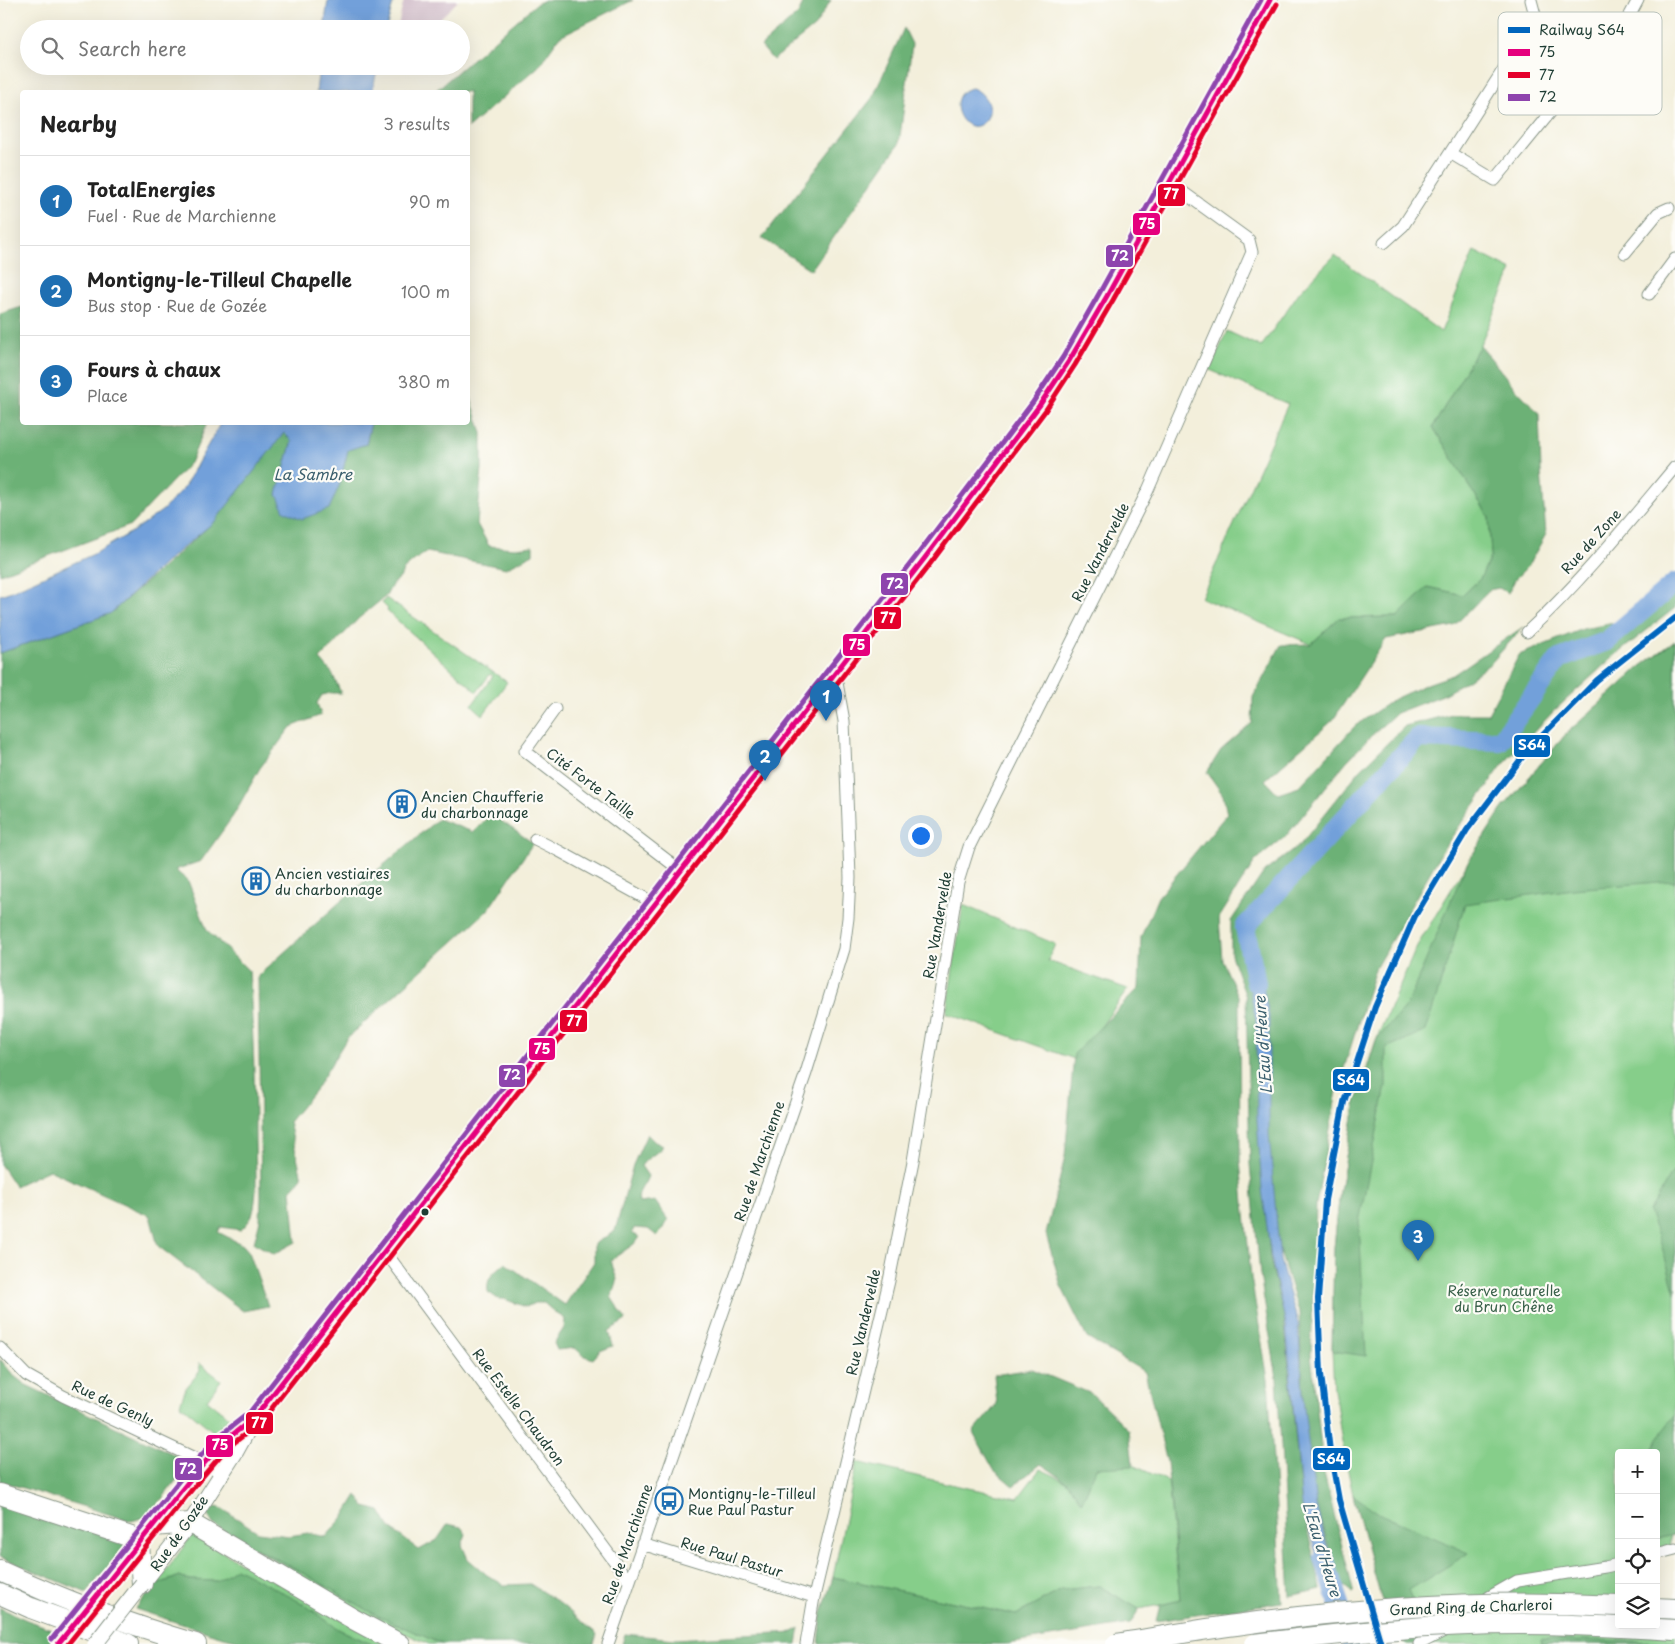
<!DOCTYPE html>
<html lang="en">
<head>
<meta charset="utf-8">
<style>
  body { margin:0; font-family:"Playpen Sans",sans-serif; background:#f2f2f2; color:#222 }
  .controls { position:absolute; right:15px; bottom:15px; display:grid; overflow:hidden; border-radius:5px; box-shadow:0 5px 20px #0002 }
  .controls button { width:45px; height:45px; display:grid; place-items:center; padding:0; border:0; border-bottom:1px solid #e0e0e0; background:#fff; color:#222; font:25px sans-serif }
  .you { position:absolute; left:920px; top:835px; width:18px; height:18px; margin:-12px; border:4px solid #fff; border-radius:50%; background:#1a73e8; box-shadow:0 0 0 8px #1a73e833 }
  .badge { display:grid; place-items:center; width:32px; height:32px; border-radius:50%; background:#1f6fb2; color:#fff; font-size:16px; font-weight:700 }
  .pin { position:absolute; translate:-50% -41px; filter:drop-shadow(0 1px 2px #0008) }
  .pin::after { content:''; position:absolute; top:26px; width:18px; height:15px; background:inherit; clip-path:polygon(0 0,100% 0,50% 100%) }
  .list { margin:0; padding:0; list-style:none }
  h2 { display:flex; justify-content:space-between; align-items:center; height:65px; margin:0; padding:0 20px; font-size:21px }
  h2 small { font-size:16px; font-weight:400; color:#767676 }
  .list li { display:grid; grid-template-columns:32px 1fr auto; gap:15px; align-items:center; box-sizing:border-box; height:90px; padding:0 20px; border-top:1px solid #e0e0e0 }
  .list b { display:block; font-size:19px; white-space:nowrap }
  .list p { margin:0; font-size:16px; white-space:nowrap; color:#767676 }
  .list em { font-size:16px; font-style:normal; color:#767676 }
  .icon { flex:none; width:28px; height:28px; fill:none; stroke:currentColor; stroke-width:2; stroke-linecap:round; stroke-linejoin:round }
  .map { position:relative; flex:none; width:1675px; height:1644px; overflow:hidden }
  .search { position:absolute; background:#fff; box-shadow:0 5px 20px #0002; left:20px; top:20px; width:450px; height:55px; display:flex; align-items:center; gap:12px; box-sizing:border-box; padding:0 18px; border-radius:28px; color:#767676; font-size:19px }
  .panel { position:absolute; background:#fff; box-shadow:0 5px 20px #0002; left:20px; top:90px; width:450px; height:335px; border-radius:5px }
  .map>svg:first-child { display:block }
  .industrial { fill:#d1bdca }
  .green { fill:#86ce8a; stroke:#52865f }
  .forest { fill:#6cb176; stroke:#467755 }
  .water { fill:#72a0da; stroke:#486e87 }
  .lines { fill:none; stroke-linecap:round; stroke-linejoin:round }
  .river { stroke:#72a0da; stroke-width:20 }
  .minor-casing { stroke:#899688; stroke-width:13 }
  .secondary-casing { stroke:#899688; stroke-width:17 }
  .motorway-casing { stroke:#899688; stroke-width:22 }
  .minor { stroke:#fff; stroke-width:11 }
  .secondary { stroke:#fff; stroke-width:15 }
  .motorway { stroke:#fff; stroke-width:20 }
  .secondary-bridge-casing { stroke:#899688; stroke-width:17; stroke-linecap:butt }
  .motorway-bridge-casing { stroke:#899688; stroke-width:22; stroke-linecap:butt }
  .secondary-bridge { stroke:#fff; stroke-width:15 }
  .motorway-bridge { stroke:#fff; stroke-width:20 }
  .bus-1-casing { stroke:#fdfcf7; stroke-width:9 }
  .bus-2-casing { stroke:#fdfcf7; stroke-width:9 }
  .bus-3-casing { stroke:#fdfcf7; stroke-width:9 }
  .bus-1 { stroke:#e5007d; stroke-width:5 }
  .bus-2 { stroke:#e4002b; stroke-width:5 }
  .bus-3 { stroke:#8e44ad; stroke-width:5 }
  .rail-1-casing { stroke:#fdfcf7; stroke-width:10 }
  .rail-1 { stroke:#0065bd; stroke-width:6 }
  .bus-dot { fill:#1f3d34; stroke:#fdfcf7; stroke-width:2 }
  .labels { text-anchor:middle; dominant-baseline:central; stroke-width:4.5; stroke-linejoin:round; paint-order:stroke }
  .street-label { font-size:14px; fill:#1f3d34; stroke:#fdfcf7 }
  .poi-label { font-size:14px; fill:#1f3d34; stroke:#fdfcf7; text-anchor:start }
  .park-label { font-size:14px; fill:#39614a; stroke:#fdfcf7 }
  .water-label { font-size:15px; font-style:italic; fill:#3c606e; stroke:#fdfcf7 }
  .key { fill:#fdfcf7; stroke:#bac3bc; stroke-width:1 }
  .key-label { font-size:14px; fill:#1f3d34 }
  .line-badge { stroke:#fdfcf7; stroke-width:2 }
  .badge-label { font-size:14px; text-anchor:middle; font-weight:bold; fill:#fff }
</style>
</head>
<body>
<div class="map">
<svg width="1675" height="1644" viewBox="0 0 1675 1644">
  <rect width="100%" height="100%" fill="#fdfcf7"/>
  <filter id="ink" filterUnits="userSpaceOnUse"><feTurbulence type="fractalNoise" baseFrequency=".02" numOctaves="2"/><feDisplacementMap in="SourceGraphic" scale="10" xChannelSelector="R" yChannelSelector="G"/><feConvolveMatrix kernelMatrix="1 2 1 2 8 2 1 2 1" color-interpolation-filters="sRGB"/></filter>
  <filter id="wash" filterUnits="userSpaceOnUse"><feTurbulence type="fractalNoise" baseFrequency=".0096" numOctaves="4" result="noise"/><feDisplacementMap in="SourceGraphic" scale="20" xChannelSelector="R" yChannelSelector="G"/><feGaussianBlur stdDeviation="1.12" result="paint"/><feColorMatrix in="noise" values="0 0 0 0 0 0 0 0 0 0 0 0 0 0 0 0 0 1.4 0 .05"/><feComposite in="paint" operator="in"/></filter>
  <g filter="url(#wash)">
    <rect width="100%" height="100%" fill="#f3efdb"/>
    <!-- industrial -->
    <path class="industrial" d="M404,0H459L429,29H397Z"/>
    <!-- green -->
    <path class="green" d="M1474,251L1512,270L1480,345L1433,427L1489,517L1491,555L1480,579L1463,595L1428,587L1397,617L1339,618L1311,644L1201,598L1288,404L1210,370L1227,331L1261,347L1300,291L1335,255L1441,332Z
      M386,598L507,682L483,715L472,705L493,676L490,674L477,692L387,611L388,609L382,603Z
      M1675,641V1500L1669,1550L1656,1554V1453H1619V1625H1656V1590L1675,1634V1644H1433L1411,1595L1381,1598L1353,1495L1342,1442L1334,1390L1332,1351L1334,1248L1340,1191L1355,1106L1376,1040L1417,946L1466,865L1502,809L1567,733L1640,667Z
      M963,905L1055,944L1048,961L1128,989L1077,1060L946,1013Z
      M199,1363L221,1380L207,1400L229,1417L215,1433L180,1404L186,1388L200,1371Z
      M857,1462L963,1487L1018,1498L1040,1469L1066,1481L1082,1502L1096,1468L1132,1465L1168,1481L1180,1601L1139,1609L1099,1586L1062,1590L1016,1615L833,1577Z
      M192,1535L386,1644H371L338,1629L302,1603L217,1581L188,1580L180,1576L156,1585Z
      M245,1543L432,1640L442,1644H429L379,1622Z"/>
    <!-- forest -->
    <path class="forest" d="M545,0H633L560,36L538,67L468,128V92H434L536,4Z
      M805,0H831L815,26L773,60L761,46L798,14Z
      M904,28L912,44L899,144L811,270L762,238L873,97Z
      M22,307V422L207,423L190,463L131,525L0,574V314Z
      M1480,345L1514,387L1539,413L1541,471L1546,534L1528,566L1516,578L1508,593L1499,588L1489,590L1454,626L1386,639L1333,720L1265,780L1278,794L1299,787L1355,726L1394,699L1427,684L1453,675L1523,627L1491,663L1468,680L1443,695L1396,713L1371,736L1346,762L1286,836L1255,861L1219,918L1222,960L1239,998L1240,1161L1251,1277L1268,1380L1282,1602L1156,1621L1160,1605L1180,1600L1167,1462L1145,1372L1087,1338L1061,1286L1046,1234L1065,1157L1074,1054L1139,988L1141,937L1158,897L1227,814L1223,795L1207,772L1221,750L1252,723L1253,697L1281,645L1311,644L1339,618L1397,617L1428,587L1463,595L1480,579L1491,556L1489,517L1433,427Z
      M468,389L482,433V468L477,524L489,546L515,548L533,546V554L506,568L427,552L416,559L404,569L400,578L393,583L386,596L359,618L320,659L332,673L341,693H331L322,695L317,703L321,715L291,727L260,768L233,816L201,861L175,870L188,881L207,930L249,971C253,1027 255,1083 255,1139C255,1162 258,1186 254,1208C252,1218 248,1223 241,1230L221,1227L218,1232L243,1245L249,1252L268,1306L243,1311L158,1246L150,1216L49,1170L15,1186L0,1164V653L111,613L215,521L284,432L292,441L277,495L339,486L348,449L366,444L371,423L468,422Z
      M1675,573V608L1613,657L1554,711L1503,764L1444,848L1375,969L1337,1091L1316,1205L1311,1354L1324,1474L1354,1594L1339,1582L1316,1505L1305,1432L1299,1312L1266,1207L1270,1259L1284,1316L1302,1506L1321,1589L1290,1596L1277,1379L1260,1275L1250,1164L1246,997L1231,955V921L1264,872L1300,845L1360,770L1405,726L1452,714H1488L1519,655L1583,629L1619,622Z
      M1675,641V882L1672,881L1574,889L1465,904L1426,1031L1386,1048V1086L1359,1222L1366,1356L1332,1351L1334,1248L1340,1191L1355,1106L1376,1040L1407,1005L1466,865L1502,809L1567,733L1640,667Z
      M491,814L533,843L488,910L347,1038L316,1089L289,1122L302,1178L291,1190L296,1242L274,1254L254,1243L260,1220L261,1197L258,976L341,901L438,819L473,832Z
      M647,1134L655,1142L663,1146C657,1154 646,1158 641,1166L648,1176C645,1186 636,1191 639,1203L655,1201L668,1220L663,1230L657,1236L648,1229L634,1228L632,1233L639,1237L634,1244L611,1260L614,1271L617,1279L611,1297L626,1320L609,1331L613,1346L600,1351L593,1359L583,1355L575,1348L557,1350L554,1343L564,1328L565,1319L553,1311L544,1303H535L526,1307L504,1299H498L488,1292C486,1276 494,1273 505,1263L565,1305L594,1262V1244L615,1231L633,1165Z
      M1675,1168V1293L1662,1247L1649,1212Z
      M0,1359L14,1376L26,1385L186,1460L184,1470L153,1511L143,1518L131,1521L0,1481Z
      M1032,1369L1092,1394L1129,1430L1133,1466L1096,1468L1082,1502L1066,1481L1041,1464L1013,1486L994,1470L973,1432L997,1404L994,1375Z
      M1675,1416V1535L1656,1539V1453H1651L1658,1438Z
      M357,1495L365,1507L380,1511L390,1528L419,1550L437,1540L448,1524L461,1527L466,1534L462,1545L468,1559L487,1575L504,1585L530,1584L557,1601L597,1634L594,1644H442L432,1640L376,1615L298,1570L231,1536L213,1524L207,1514L208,1506L221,1508L258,1532L289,1536L308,1533L326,1537L344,1516Z
      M1353,1495L1380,1514L1469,1553L1409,1590L1433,1644H1405L1381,1598Z
      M0,1501L127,1543L87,1593L0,1557Z
      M236,1568L302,1603L338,1629L371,1644H252L216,1635L135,1609L156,1585L180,1576L188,1580L217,1581Z
      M833,1577L1016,1615L1062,1590L1099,1586L1139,1609L1130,1624L1007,1644H819L822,1613Z
      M0,1608L27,1620L57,1631L48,1644H0Z
      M800,1628L797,1644H622L625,1634L675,1639L793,1632Z
      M1541,1639L1675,1642V1644H1542Z"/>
    <!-- water -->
    <path class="water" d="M328,0H394L386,29H324Z
      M319,66H378L372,92H316Z
      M972,88C985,92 996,111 984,122C963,141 942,93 972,88Z
      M221,422L371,423L366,444L348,450L339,486L329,509L302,519L284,511L277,494L292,441L284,433L215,521L168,560L111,613L0,653V595L9,592L96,553L135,530L163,510L183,489Z
      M1257,954L1269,1016V1134L1280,1260L1298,1323L1304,1408L1316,1505L1336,1581L1326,1586L1302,1506L1286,1325L1271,1258L1262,1189L1257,1120L1256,1021L1244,958Z"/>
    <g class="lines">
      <!-- river -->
      <path class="river" d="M1256,983L1245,927L1418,738L1500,741L1559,659L1607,641L1675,583
        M1324,1558L1352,1644"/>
    </g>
  </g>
  <g filter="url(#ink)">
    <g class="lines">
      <!-- minor casing -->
      <g class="minor-casing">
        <path id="minor" d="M1531,0L1535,15L1530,28L1450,153L1495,180L1630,15L1638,0
          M1384,243L1403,226L1450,153
          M1625,253L1658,213L1669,208
          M1649,294L1675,259
          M1527,632C1581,582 1628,523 1675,467
          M555,709L525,751L680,870
          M535,839L559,851L654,903
          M384,1250L629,1581
          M0,1348L26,1375L63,1396L205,1463L221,1473
          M642,1544L814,1597
          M1656,1554L1675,1549
          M608,1644L806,1073L844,949L848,918L850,878L848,821L844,721L835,672
          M806,1644L814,1597L889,1281L913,1161L958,882L969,847L1148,490L1252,252L1249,240L1169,182
          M1419,1644L1444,1631L1489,1597L1517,1581L1605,1567L1619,1564"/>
      </g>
      <!-- secondary casing -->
      <g class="secondary-casing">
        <path id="secondary" d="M113,1573L192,1477L222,1443L249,1422
          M142,1584L190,1523L235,1453L255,1417L924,559L1039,406L1069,361L1107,296L1270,0"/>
      </g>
      <!-- motorway casing -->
      <g class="motorway-casing">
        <path id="motorway" d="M0,1494L131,1537L139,1543L142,1584
          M153,1526L190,1523L355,1620L400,1644
          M0,1571C63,1600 130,1625 196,1644
          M0,1594L31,1608L128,1644
          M1656,1608L1675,1609"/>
      </g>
      <!-- minor -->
      <use href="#minor" class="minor"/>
      <!-- secondary -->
      <use href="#secondary" class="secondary"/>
      <!-- motorway -->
      <use href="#motorway" class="motorway"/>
      <!-- secondary-bridge casing -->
      <g class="secondary-bridge-casing">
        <path id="secondary-bridge" d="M58,1644L113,1573
          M95,1644L142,1584"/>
      </g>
      <!-- motorway-bridge casing -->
      <g class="motorway-bridge-casing">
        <path id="motorway-bridge" d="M1116,1644C1156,1638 1196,1630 1236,1625C1362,1607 1491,1599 1619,1606
          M1255,1644C1343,1633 1431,1624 1520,1624C1571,1624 1623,1627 1675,1630"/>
      </g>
      <!-- secondary-bridge -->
      <use href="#secondary-bridge" class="secondary-bridge"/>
      <!-- motorway-bridge -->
      <use href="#motorway-bridge" class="motorway-bridge"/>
      <!-- bus-1 casing -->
      <g class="bus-1-casing">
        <path id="bus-1" d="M58,1644L192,1477L222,1443L255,1417L924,559L1039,406L1069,361L1107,296L1270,0"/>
      </g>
      <!-- bus-2 casing -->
      <g class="bus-2-casing">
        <path id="bus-2" d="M68,1644L198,1482L227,1448L261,1422L930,564L1045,411L1075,365L1113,300L1277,4"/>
      </g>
      <!-- bus-3 casing -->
      <g class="bus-3-casing">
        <path id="bus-3" d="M52,1639L186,1472L217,1438L250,1412L918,554L1033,402L1063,357L1100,292L1261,0"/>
      </g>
      <!-- bus-1 -->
      <use href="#bus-1" class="bus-1"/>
      <!-- bus-2 -->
      <use href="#bus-2" class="bus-2"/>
      <!-- bus-3 -->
      <use href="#bus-3" class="bus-3"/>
      <!-- rail-1 casing -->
      <g class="rail-1-casing">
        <path id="rail-1" d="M1381,1644L1339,1500L1330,1451L1321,1374L1318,1299L1325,1200L1344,1102L1375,1007L1415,916L1467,830L1527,751L1597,680L1675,618"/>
      </g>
      <!-- rail-1 -->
      <use href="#rail-1" class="rail-1"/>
    </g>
  </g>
  <!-- icons -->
  <defs>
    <g id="building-ring" transform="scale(1.4375)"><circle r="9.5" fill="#fdfcf7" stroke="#1f6fb2" stroke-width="1.5"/><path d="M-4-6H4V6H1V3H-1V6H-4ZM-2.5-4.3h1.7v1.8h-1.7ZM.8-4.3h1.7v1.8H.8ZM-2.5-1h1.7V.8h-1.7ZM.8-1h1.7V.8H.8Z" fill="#1f6fb2"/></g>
    <g id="bus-ring" transform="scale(1.4375)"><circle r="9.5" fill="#fdfcf7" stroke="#1f6fb2" stroke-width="1.5"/><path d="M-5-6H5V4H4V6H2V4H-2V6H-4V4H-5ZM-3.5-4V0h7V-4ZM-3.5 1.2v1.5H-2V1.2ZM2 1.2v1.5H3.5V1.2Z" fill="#1f6fb2"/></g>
  </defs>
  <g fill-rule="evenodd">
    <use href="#building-ring" x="402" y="804"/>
    <use href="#building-ring" x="256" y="881"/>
    <use href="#bus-ring" x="669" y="1501"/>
  </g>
  <!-- markers -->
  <circle class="bus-dot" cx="425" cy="1212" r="4.5"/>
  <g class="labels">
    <!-- street labels -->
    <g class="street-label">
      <text transform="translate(1591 541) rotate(-48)">Rue de Zone</text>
      <text transform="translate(1100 552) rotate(-63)">Rue Vandervelde</text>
      <text transform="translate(591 783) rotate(37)">Cité Forte Taille</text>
      <text transform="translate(937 925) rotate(-80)">Rue Vandervelde</text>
      <text transform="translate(759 1161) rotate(-71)">Rue de Marchienne</text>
      <text transform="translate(863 1322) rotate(-77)">Rue Vandervelde</text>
      <text transform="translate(113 1403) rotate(25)">Rue de Genly</text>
      <text transform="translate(519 1407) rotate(53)">Rue Estelle Chaudron</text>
      <text transform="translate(179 1533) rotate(-55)">Rue de Gozée</text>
      <text transform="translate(627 1544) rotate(-71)">Rue de Marchienne</text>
      <text transform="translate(732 1557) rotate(17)">Rue Paul Pastur</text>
      <text transform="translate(1471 1607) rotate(-2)">Grand Ring de Charleroi</text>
    </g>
    <!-- poi labels -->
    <g class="poi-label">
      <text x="421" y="796">Ancien Chaufferie<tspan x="421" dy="16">du charbonnage</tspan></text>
      <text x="275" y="873">Ancien vestiaires<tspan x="275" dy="16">du charbonnage</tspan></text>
      <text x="688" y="1493">Montigny-le-Tilleul<tspan x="688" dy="16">Rue Paul Pastur</tspan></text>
    </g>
    <!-- park labels -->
    <g class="park-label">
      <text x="1504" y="1290">Réserve naturelle<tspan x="1504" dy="16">du Brun Chêne</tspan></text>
    </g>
    <!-- water labels -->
    <g class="water-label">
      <text x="313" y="473">La Sambre</text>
      <text transform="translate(1262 1045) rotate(-94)">L'Eau d'Heure</text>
      <text transform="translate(1323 1549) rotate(73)">L'Eau d'Heure</text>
    </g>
  </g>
  <!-- legend -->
  <rect x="1498" y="12" width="164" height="103" rx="8" class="key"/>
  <rect x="1508" y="27" width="22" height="6" fill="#0065bd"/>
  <rect x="1508" y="49" width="22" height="7" fill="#e5007d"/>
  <rect x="1508" y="72" width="22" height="6" fill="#e4002b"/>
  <rect x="1508" y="94" width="22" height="7" fill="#8e44ad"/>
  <g class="key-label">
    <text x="1539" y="35">Railway S64</text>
    <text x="1539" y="57">75</text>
    <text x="1539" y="80">77</text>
    <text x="1539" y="102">72</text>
  </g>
  <g class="line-badge">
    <rect x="1157" y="183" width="29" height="24" rx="5" fill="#e4002b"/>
    <rect x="1132" y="212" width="29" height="24" rx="5" fill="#e5007d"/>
    <rect x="1105" y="244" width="29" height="24" rx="5" fill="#8e44ad"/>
    <rect x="880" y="572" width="29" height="24" rx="5" fill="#8e44ad"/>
    <rect x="873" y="606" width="29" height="24" rx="5" fill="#e4002b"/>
    <rect x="842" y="633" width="29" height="24" rx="5" fill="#e5007d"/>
    <rect x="1513" y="734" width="38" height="24" rx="5" fill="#0065bd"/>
    <rect x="559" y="1009" width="29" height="24" rx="5" fill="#e4002b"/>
    <rect x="528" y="1037" width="28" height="24" rx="5" fill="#e5007d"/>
    <rect x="498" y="1064" width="28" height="24" rx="5" fill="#8e44ad"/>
    <rect x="1332" y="1068" width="38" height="24" rx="5" fill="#0065bd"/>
    <rect x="245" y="1411" width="29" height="24" rx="5" fill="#e4002b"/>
    <rect x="205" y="1434" width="29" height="24" rx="5" fill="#e5007d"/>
    <rect x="1312" y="1447" width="39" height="24" rx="5" fill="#0065bd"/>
    <rect x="174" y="1457" width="29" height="24" rx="5" fill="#8e44ad"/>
  </g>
  <g class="badge-label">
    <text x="1171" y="199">77</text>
    <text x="1147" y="229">75</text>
    <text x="1120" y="261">72</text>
    <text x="895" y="589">72</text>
    <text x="888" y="623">77</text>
    <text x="857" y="650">75</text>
    <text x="1532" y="750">S64</text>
    <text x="574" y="1026">77</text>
    <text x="542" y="1054">75</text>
    <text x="512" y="1080">72</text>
    <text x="1351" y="1085">S64</text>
    <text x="259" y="1428">77</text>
    <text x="220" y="1450">75</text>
    <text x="1331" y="1464">S64</text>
    <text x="188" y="1474">72</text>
  </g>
</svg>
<div class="controls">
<button>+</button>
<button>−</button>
<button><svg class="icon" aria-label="locate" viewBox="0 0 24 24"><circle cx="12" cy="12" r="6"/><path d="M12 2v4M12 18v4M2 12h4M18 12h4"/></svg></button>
<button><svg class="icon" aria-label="layers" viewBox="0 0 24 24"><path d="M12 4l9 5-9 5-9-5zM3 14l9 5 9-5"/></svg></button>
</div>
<div class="you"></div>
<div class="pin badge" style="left:826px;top:721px">1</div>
<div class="pin badge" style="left:765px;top:781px">2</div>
<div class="pin badge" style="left:1418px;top:1261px">3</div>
<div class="search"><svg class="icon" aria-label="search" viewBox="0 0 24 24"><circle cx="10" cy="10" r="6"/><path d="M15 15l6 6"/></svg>Search here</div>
<section class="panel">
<h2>Nearby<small>3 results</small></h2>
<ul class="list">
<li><span class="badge">1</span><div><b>TotalEnergies</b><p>Fuel · Rue de Marchienne</p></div><em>90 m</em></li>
<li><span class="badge">2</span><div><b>Montigny-le-Tilleul Chapelle</b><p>Bus stop · Rue de Gozée</p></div><em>100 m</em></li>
<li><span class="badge">3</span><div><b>Fours à chaux</b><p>Place</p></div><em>380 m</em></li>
</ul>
</section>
</div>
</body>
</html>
